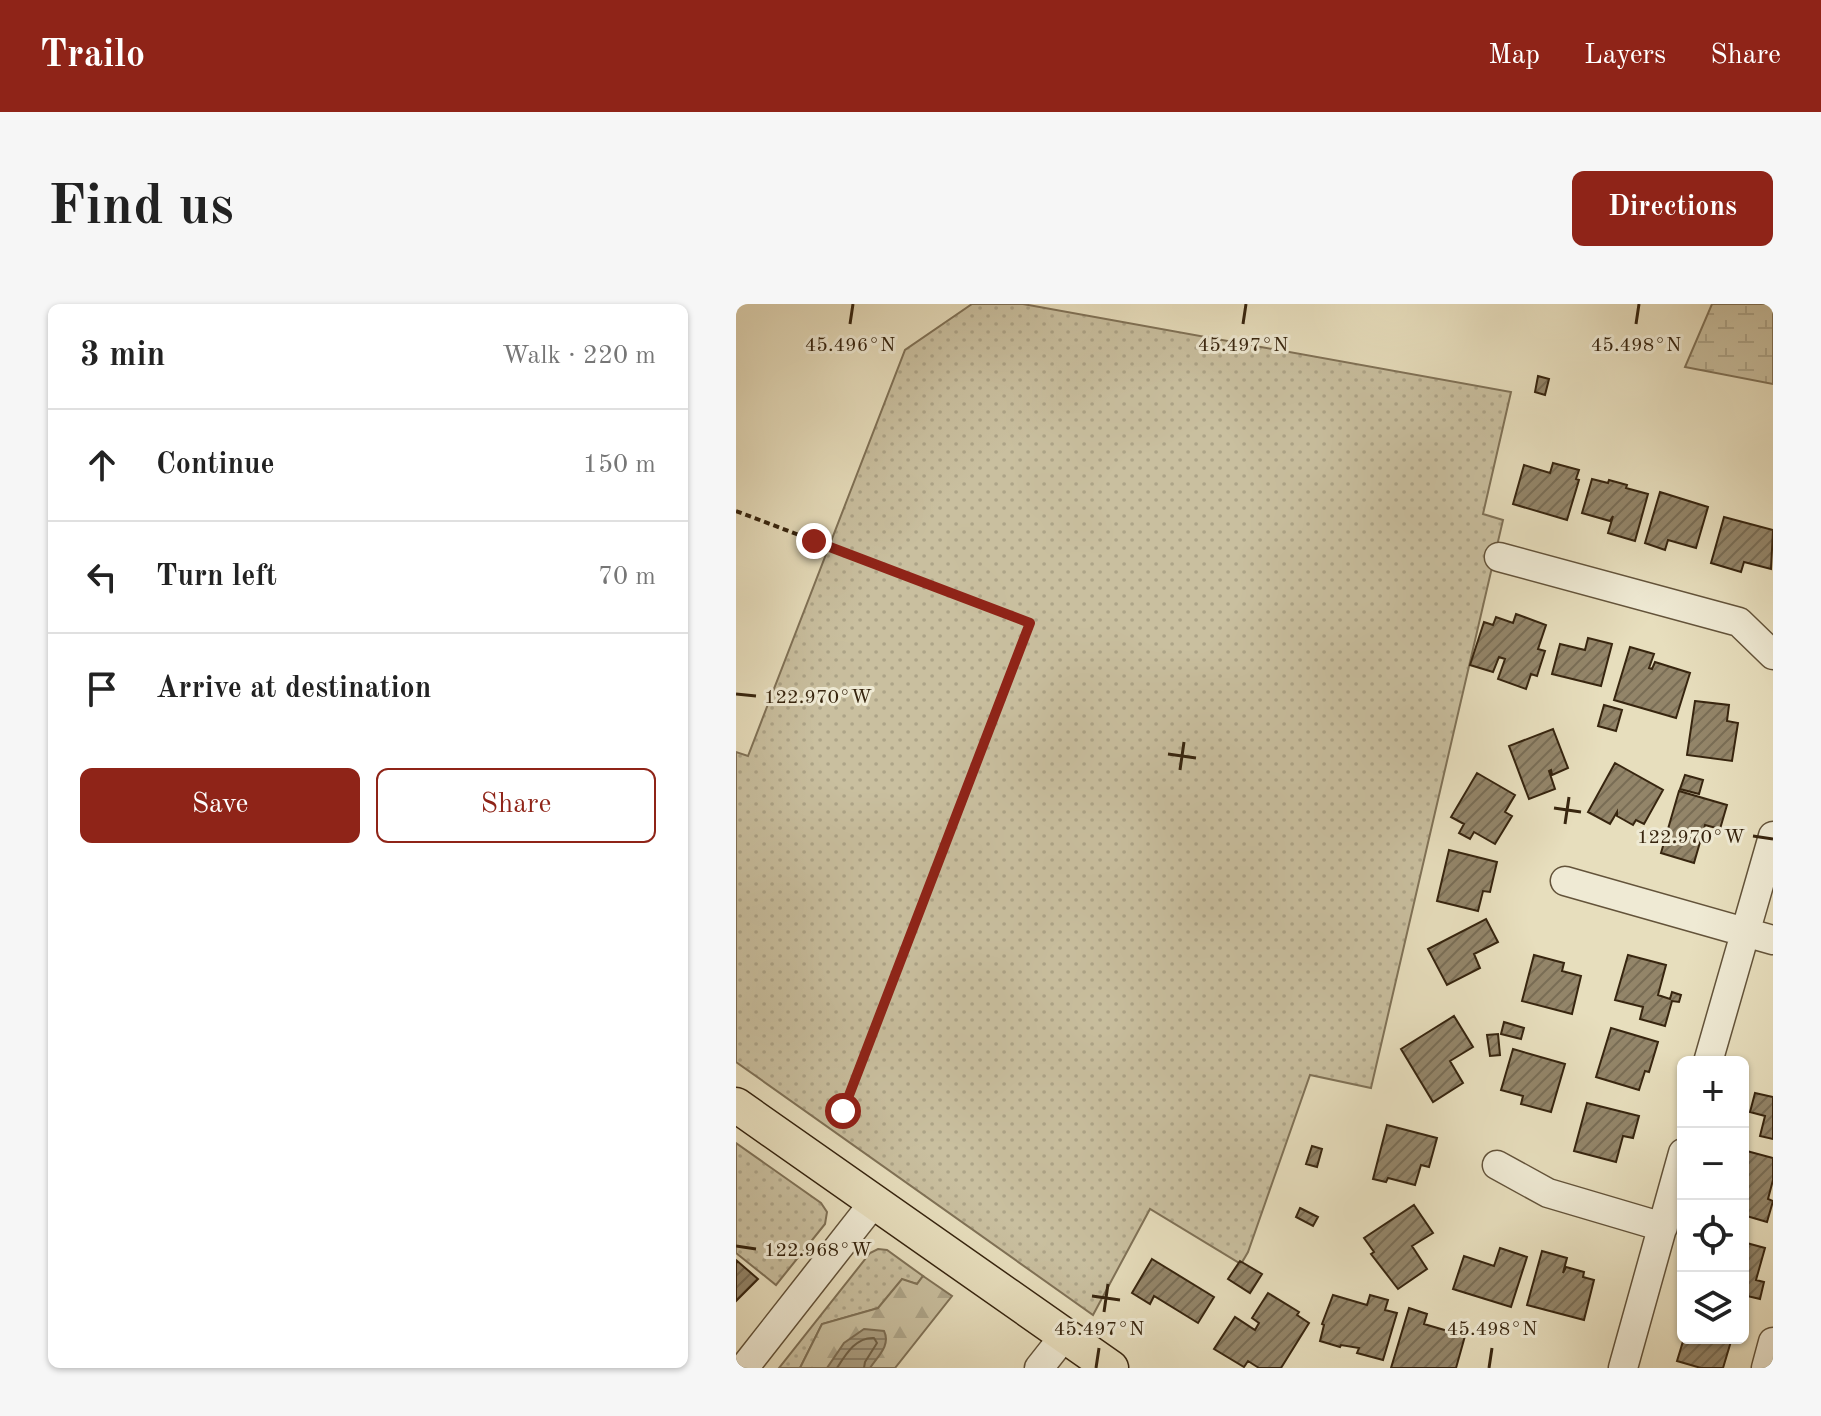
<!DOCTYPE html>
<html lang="en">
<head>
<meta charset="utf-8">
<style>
  body { margin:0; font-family:"Old Standard TT",serif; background:#f6f6f6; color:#222 }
  .controls { position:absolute; right:24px; bottom:24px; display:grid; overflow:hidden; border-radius:12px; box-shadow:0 2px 6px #0004 }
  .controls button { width:72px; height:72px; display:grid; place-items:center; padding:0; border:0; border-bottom:2px solid #e0e0e0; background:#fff; color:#222; font:40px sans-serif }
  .stop { position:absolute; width:24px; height:24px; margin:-18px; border:6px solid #8f2418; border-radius:50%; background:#fff }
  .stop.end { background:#8f2418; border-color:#fff; box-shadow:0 2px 8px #0008 }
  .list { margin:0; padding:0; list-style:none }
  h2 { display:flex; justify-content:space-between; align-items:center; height:104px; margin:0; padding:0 32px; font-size:34px }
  h2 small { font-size:26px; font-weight:400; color:#767676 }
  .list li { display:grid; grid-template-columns:52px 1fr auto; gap:24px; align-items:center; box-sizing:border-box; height:112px; padding:0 32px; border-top:2px solid #e0e0e0 }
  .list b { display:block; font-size:30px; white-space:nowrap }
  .list em { font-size:26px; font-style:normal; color:#767676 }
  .actions { display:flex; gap:16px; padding:24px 32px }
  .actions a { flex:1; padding:18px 0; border:2px solid #8f2418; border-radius:12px; text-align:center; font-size:28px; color:#8f2418 }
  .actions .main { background:#8f2418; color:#fff }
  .icon { flex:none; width:44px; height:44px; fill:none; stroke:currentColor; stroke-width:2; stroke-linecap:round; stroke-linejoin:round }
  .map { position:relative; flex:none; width:1037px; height:1064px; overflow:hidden; border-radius:12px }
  header { display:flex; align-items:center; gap:48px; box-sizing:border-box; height:112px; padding:0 40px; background:#8f2418; color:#fff }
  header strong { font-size:38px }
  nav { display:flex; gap:44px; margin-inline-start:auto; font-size:28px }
  .intro { display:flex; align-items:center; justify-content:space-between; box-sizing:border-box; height:192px; padding:0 48px }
  h1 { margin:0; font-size:56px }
  .button { padding:20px 36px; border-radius:12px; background:#8f2418; color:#fff; font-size:28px; font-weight:700 }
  main { display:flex; gap:48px; padding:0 48px }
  aside { flex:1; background:#fff; border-radius:12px; box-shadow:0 2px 6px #0004 }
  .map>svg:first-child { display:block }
  .grass { fill:url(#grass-dots); stroke:#807257; stroke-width:2 }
  .forest { fill:url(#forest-firs); stroke:#807257; stroke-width:2 }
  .wetland { fill:url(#wetland-marsh); stroke:#807257; stroke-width:2 }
  .water { fill:url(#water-rules); stroke:#7d6e54; stroke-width:2 }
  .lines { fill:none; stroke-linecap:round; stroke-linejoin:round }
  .shore { stroke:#716248; stroke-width:2 }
  .building { fill:url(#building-hatch); stroke:#37250f; stroke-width:2 }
  .minor-casing { stroke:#63533a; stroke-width:31 }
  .major-casing { stroke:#37250f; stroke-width:37 }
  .path { stroke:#37250f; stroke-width:4; stroke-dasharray:6 4; stroke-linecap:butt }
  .minor { stroke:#efead4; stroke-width:28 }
  .major { stroke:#e7debd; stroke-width:34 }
  .route { stroke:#8f2418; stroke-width:10 }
  .ticks { fill:none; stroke:#37250f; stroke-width:3 }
  .ticks-label { font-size:20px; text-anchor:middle; fill:#37250f; stroke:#efead4; stroke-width:6; stroke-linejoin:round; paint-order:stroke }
</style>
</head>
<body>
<header>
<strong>Trailo</strong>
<nav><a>Map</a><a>Layers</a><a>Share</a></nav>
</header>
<div class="intro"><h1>Find us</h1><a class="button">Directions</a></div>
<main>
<aside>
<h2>3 min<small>Walk · 220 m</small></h2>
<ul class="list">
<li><svg class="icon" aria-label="ahead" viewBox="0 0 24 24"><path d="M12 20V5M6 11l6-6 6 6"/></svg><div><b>Continue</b></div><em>150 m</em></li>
<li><svg class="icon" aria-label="left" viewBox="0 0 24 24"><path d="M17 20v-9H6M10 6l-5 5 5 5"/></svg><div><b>Turn left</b></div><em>70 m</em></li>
<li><svg class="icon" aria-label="arrive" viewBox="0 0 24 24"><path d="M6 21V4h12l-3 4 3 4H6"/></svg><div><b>Arrive at destination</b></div></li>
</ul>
<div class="actions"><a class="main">Save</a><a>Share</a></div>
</aside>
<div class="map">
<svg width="1037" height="1064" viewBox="0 0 1037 1064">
  <defs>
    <pattern id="grass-dots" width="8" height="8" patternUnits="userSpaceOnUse" patternTransform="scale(2)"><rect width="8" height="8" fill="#c9bf9f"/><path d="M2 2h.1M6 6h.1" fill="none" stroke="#ada488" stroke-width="1.8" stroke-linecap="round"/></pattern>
    <pattern id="forest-firs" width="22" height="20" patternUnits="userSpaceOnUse" patternTransform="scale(2)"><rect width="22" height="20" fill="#c9bf9f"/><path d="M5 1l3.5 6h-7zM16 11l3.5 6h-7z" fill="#ada488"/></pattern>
    <pattern id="wetland-marsh" width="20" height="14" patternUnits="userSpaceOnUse" patternTransform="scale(2)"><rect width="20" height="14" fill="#c9bf9f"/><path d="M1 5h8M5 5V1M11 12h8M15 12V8" fill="none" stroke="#ada488"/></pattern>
    <pattern id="water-rules" width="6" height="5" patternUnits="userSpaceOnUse" patternTransform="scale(2)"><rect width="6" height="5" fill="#ab9f82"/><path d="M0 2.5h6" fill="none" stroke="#8c8169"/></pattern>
    <pattern id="building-hatch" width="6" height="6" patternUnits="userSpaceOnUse" patternTransform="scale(2)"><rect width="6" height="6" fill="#938569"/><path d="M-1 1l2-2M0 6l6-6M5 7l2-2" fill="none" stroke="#796d55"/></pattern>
  </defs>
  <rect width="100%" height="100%" fill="#e7debd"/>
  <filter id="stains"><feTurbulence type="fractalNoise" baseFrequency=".0025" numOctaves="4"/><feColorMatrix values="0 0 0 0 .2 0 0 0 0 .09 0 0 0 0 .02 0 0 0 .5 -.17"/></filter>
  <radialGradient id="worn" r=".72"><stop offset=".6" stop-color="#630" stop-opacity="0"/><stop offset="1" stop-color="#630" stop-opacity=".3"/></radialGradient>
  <!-- grass -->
  <path class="grass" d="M236,0H287L775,88L747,210L767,216L635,784L574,771L512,948L505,960L414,905L357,1011L0,758V448L12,452L169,46Z
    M0,839L85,899L91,908L89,920L40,981L0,949Z
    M142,945L151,946L187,972L181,980L166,976L143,1004L86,1020L64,1064H43L134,949Z"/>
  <!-- forest -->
  <path class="forest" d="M187,972L216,992L159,1064H64L86,1020L142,1004L166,975L181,980Z"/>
  <!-- wetland -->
  <path class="wetland" d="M976,0H1037V80L949,63Z"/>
  <!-- water -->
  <path class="water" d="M128,1025L148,1027C155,1041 142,1052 134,1064H91L108,1039Z"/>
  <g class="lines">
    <!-- shore -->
    <path class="shore" d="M101,1064C110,1050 120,1033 138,1034L141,1039L129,1058L128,1064"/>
  </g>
  <!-- building -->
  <path class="building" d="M802,72L813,75L809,91L799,88Z
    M817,159L843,166L840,175L843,176L831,216L777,200L788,161L814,169Z
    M856,175L872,179L873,176L891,181L890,184L912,190L899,237L872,229L877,212L874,217L846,209Z
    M924,188L972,203L960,244L932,236L929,246L909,239Z
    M988,213L1037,226L1035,265L1008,258L1005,268L975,259Z
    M780,310L810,321L802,345L809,347L801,372L795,370L790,385L762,375L769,355L763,353L757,368L734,361L748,318L757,321L760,313L777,319Z
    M852,334L876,340L865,382L816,370L824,340L849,346Z
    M894,343L918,350L913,364L916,365L919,358L954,369L940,414L878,396Z
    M959,397L993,401L991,417L1002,419L996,457L951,451Z
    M868,401L886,406L880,427L862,422Z
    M817,425L832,464L816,471L815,466L813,467L819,485L793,495L773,442Z
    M879,459L927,486L908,520L900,516L897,521L881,512V508L874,520L852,508Z
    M741,469L779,491L769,508L776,512L759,540L738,528L734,535L723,529L728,520L715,513Z
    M949,471L967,476L963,490L944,485Z
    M943,487L991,501L984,525L969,521L958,559L925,549Z
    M713,546L761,558L754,588L747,587L742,607L701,597Z
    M750,615L762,638L738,650L744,664L711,681L692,645Z
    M798,651L828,659L826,667L845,672L836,710L786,697Z
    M892,651L930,661L922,691L934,695L936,688L945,691L943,698L936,697L929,722L904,715L907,703L879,696Z
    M718,712L737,743L714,757L727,779L697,798L665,745Z
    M768,718L788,724L785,735L765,730Z
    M875,724L922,738L913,768L909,767L903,786L860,773Z
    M762,730L764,751L754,752L751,731Z
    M777,745L829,760L815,808L785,800L787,792L765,786Z
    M1019,789L1037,793V835L1024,832L1029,812L1014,808Z
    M851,799L903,812L897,834L887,832L880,858L838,847Z
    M651,821L701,834L693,863L685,861L679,881L652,874L650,878L637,875Z
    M576,842L586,845L581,863L570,860Z
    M1007,846L1037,854V876L1032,895L1037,897L1031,918L1007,911Z
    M678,901L697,929L676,942L691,965L662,985L635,950L638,948L628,934Z
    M564,904L582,913L577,922L560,913Z
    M1007,938L1029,944L1020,976L1028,978L1024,995L1007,991Z
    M764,944L791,953L775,1003L717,985L728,952L758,962Z
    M806,947L831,954L827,969L830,963L848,968L847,973L858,976L848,1016L791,1001Z
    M416,955L478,993L462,1019L418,992L414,1000L396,989Z
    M0,956L22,975L0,997Z
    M504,957L526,970L514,989L492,975Z
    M532,989L563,1008L561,1011L573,1019L545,1064H523L512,1057L508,1063L478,1045L499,1013L519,1026L523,1019L516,1014Z
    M597,991L631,1001L634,991L652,996L649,1006L661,1009L647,1056L621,1049L623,1044L605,1041L604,1043L584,1037L588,1021L586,1020Z
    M673,1004L691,1010L688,1020L729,1032L720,1064H655Z
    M948,1034H996L987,1064H965L941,1057Z"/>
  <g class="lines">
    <!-- minor casing -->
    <g class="minor-casing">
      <path id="minor" d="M763,253L1003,318L1037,351
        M829,577L1037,636
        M972,758L1037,532
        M761,861L812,889L927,923
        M8,1064L139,897
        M303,1064L329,1031
        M887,1064L947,849
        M1030,1064L1037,1038"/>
    </g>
    <!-- major casing -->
    <g class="major-casing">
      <path id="major" d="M0,801L375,1064"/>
    </g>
    <!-- path -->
    <path class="path" d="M0,207L294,319L107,807"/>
    <!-- minor -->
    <use href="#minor" class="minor"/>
    <!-- major -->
    <use href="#major" class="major"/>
  </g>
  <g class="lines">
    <!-- route -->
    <path class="route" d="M78,237L294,319L107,807"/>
  </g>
  <!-- ticks -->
  <path class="ticks" d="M114,20L117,0M507,20L510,0M900,20L903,0M0,390L20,392M432,450L460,454M444,466L448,438M818,504L845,508M829,520L833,493M1017,532L1037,535M0,942L20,945M356,992L384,996M368,1008L372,980M360,1064L363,1044M753,1064L756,1044"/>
  <g class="ticks-label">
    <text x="114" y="47">45.496°N</text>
    <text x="507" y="47">45.497°N</text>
    <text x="900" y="47">45.498°N</text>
    <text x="82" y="399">122.970°W</text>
    <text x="955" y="539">122.970°W</text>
    <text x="82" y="952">122.968°W</text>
    <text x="363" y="1031">45.497°N</text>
    <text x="756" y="1031">45.498°N</text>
  </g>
  <rect width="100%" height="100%" filter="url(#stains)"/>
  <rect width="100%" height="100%" fill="url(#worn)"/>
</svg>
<div class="controls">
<button>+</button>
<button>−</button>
<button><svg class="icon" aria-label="locate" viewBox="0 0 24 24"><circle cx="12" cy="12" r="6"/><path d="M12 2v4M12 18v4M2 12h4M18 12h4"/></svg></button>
<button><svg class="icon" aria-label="layers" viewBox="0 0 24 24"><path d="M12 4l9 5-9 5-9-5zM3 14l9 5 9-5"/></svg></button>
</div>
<div class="stop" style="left:107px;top:807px"></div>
<div class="stop end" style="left:78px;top:237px"></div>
</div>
</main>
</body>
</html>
